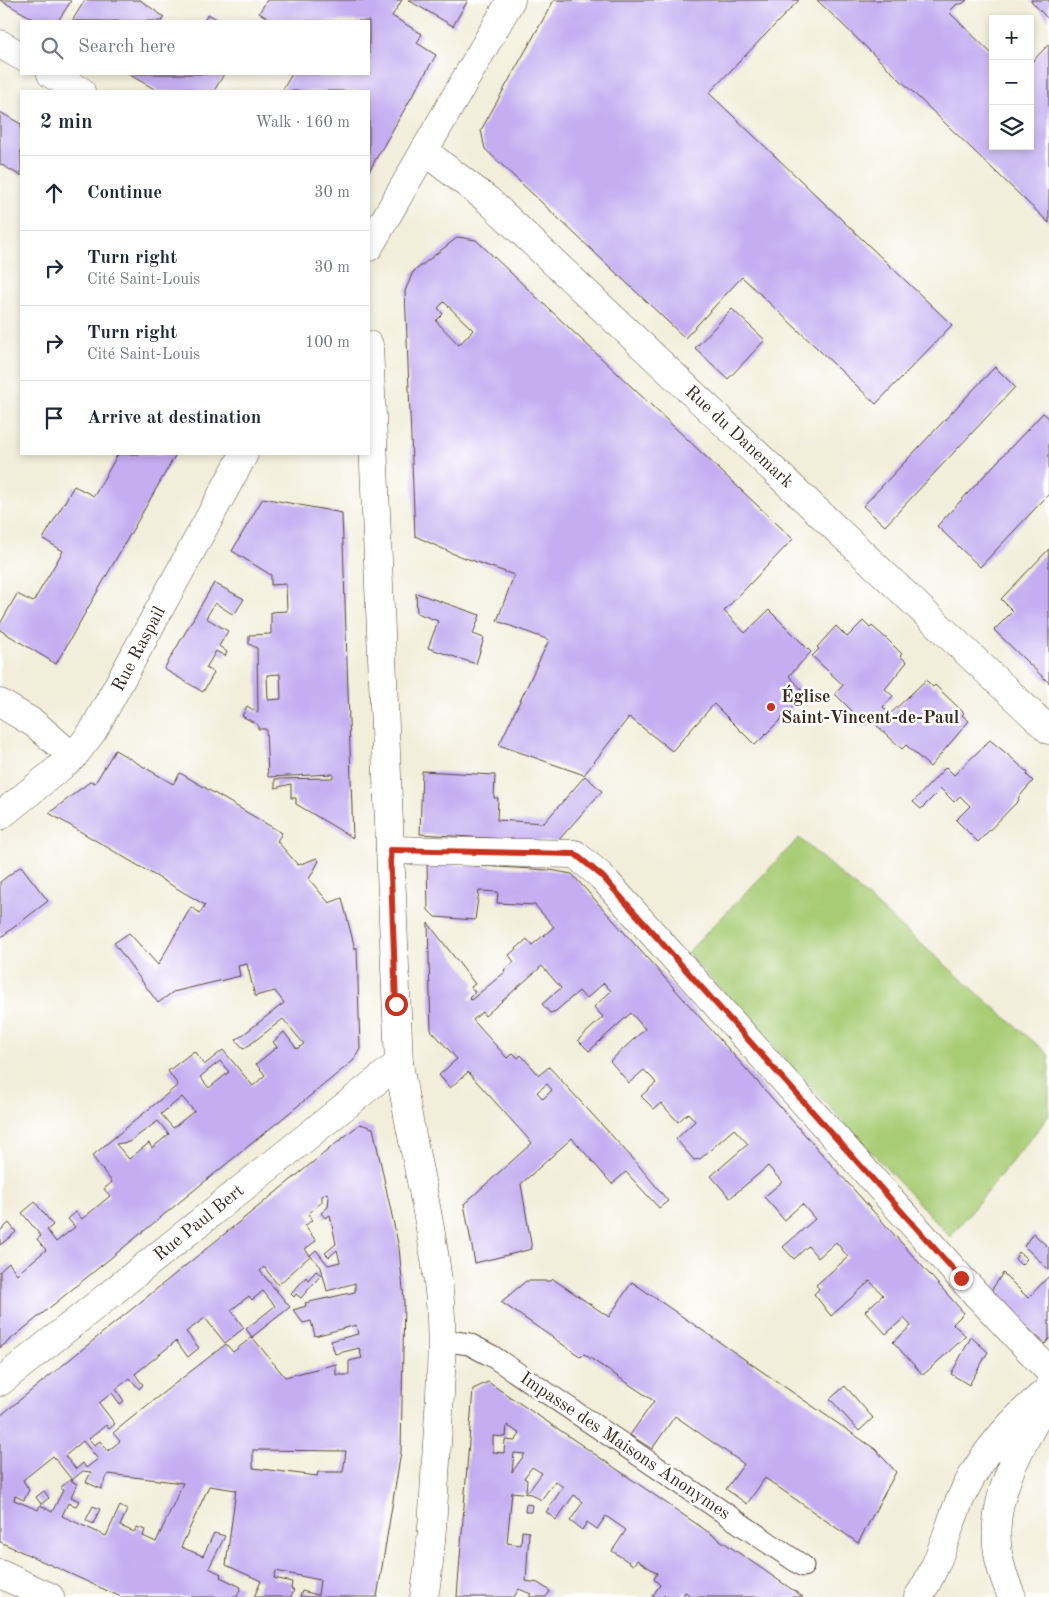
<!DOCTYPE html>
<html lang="en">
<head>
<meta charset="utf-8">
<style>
  body { margin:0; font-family:"Old Standard TT",serif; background:#f2f2f3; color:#1f2937 }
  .controls { position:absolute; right:15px; top:15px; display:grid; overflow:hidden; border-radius:0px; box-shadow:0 2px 8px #0003 }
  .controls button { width:45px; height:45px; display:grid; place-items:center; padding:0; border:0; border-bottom:1px solid #e0e1e3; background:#fff; color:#1f2937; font:25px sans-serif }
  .stop { position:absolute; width:15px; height:15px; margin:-11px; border:4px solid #c8321e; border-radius:50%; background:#fff }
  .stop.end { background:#c8321e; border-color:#fff; box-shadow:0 1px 5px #0008 }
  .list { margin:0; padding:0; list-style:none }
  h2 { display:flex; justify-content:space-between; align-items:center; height:65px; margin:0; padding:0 20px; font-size:21px }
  h2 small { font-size:16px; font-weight:400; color:#747a83 }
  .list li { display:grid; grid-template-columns:32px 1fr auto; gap:15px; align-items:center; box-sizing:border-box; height:75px; padding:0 20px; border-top:1px solid #e0e1e3 }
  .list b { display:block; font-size:19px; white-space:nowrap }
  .list p { margin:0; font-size:16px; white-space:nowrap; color:#747a83 }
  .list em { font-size:16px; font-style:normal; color:#747a83 }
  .icon { flex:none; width:28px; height:28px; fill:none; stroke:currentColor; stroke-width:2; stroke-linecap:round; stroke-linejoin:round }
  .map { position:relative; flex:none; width:1049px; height:1597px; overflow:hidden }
  .search { position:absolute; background:#fff; box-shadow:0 2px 8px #0003; left:20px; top:20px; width:350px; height:55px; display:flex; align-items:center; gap:12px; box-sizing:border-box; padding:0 18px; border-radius:0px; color:#747a83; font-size:19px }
  .panel { position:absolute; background:#fff; box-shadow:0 2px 8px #0003; left:20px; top:90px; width:350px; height:365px; border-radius:0px }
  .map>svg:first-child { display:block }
  .green { fill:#a8cc75; stroke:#727b4a }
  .building { fill:#c4adf1; fill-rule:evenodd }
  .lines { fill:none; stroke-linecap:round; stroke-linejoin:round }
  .lane-casing { stroke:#56473a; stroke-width:23 }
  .street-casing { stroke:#56473a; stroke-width:29 }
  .secondary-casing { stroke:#56473a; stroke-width:29 }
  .lane { stroke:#fff; stroke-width:21 }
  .street { stroke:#fff; stroke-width:28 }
  .secondary { stroke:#fff; stroke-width:28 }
  .route { stroke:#c8321e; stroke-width:6 }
  .poi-dot { fill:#c8321e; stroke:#fff; stroke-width:2 }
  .labels { text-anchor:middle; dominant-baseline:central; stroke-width:5; stroke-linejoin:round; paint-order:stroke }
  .street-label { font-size:18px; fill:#3b2a1e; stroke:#fff }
  .poi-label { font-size:18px; font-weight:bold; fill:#3b2a1e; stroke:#fff; text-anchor:start }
</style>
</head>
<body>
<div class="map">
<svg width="1049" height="1597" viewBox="0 0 1049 1597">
  <rect width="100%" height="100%" fill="#fff"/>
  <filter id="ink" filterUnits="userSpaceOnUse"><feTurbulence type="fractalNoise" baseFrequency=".02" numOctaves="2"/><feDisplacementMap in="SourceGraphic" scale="10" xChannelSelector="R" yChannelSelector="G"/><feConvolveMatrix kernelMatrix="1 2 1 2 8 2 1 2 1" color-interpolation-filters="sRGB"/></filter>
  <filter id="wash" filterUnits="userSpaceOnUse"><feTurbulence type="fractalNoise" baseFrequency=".0096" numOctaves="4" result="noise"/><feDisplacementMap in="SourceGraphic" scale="20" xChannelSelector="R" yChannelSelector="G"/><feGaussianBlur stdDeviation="1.12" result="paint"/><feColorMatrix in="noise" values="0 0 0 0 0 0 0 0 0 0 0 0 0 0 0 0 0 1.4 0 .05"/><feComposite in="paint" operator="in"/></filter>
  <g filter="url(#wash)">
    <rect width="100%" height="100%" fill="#f2eeda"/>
    <!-- green -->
    <path class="green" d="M799,838L1049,1055V1116L950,1237L687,953Z"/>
    <g id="blocks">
      <!-- building -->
      <path class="building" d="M0,0H69L71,1L58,21H37Z
        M85,0H140L164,17L162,21H72Z
        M267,0H402L392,16L422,34L417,43L436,55L369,171V91H282L292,74H369V21H273L259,13Z
        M408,0H468L453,26Z
        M554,0H799L709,93L952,325L876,404L742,277L685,338L485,149L481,130Z
        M817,0H967L962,4H957L949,12L993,55V146H1030V64L1049,44V223Z
        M1031,0H1049V20L1032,2Z
        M208,14L220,21H204Z
        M128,74H224L214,91H158Z
        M0,112L21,124V176L0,164Z
        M458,237L476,240L793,539L724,611L745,633L769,610L811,652L789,676L806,694L755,745L714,704L672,751L629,717L584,775L499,745L549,640L497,621L514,575L454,554L415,536L405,291L413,272ZM444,302L473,330L459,345L436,321L443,314L438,308Z
        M732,309L765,340L728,379L695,348Z
        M995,367L1015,387L885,526L863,506Z
        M1043,413L1049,418V494L980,567L937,526Z
        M118,454H176L56,664L0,630V624L17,594L33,602L63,551L43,539L74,486L94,496Z
        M263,498L342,513L353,838L296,804V798H291V784L275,788V779L333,778V774L268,777L266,729H258V725L242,716L247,706L258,713L257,648L249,644V635L271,634V612L287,611L286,584L271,585V575L232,551ZM280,674L281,699L268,700L267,675Z
        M1049,549V683L994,630L1013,611L1001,599Z
        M214,583L244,599L234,615L215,603L206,618L228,631L219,646L227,652L225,656L216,651L206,668L214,673L203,692L164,669Z
        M416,593L480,615L473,634L484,638L476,664L428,648L438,621L417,613Z
        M863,621L870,628L872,626L887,639L902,654L900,656L907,662L885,689L893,696L883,707L890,714L926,680L933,687L935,685L964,713L962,715L969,721L930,767L906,745L902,749L871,720L866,725L835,694L843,685L812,656L819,649L817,647L836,626L847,637Z
        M990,740L1013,759L1028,773L1027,775L1033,781L1018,798L1019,800L978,842L956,820L970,806L960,796L954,802L941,789L921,809L913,802L946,767L954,775Z
        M115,750L173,784L180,773L282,833L277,841L298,865L317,858L319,861L309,879L329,903L342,898L355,949L357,947L360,1049L353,1061L0,1348V1271L9,1263L17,1274L46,1250L37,1239L41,1236L22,1213L35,1202L53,1225L47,1230L56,1242L75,1227L68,1219L76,1212L82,1219L110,1196L104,1189L112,1182L92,1156L178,1085L168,1071L194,1051L204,1065L223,1050L253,1086L265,1075L256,1064L277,1047L273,1042L284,1032L297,1049L304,1044L283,1019L244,1049L236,1040L284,1003L275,991L255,996L247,964L238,966L240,976L173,992L158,1003L114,943L129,933L158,965L191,907L200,913L205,905L49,813L91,781L95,783ZM220,1061L229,1072L209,1088L200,1077ZM182,1097L194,1111L173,1128L161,1114ZM158,1121L169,1134L152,1148L149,1143L129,1159L116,1144L129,1142Z
        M422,771L495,775L494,798H498L497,820L544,823L585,776L602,791L557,842L420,834Z
        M427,863L550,870L572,874L964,1313L953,1324L966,1336L923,1375L893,1342L911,1326L904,1318L886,1334L865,1311L883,1295L870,1281L831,1316L814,1294L819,1289L816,1285L848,1257L836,1242L818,1258L808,1246L794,1259L783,1247L815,1219L802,1204L784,1220L774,1208L764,1197L782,1182L768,1166L730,1198L711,1176L748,1144L734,1129L700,1159L694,1160L676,1139L695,1121L688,1113L678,1122L661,1103L654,1109L641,1096L656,1083L652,1078L644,1070L629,1083L610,1061L645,1029L631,1013L589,1051L578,1040L603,1017L594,1007L611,991L604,983L586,999L579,991L556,1011L550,1013L542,1004L561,988L542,966L485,1016L482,1012L473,1020L507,1058L513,1053L518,1058L521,1055L539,1075L549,1067L635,1161L668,1201L659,1208L626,1172L612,1184L572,1138L521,1184L532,1249L475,1263L464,1204L532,1143L468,1072L450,1088L439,1075L457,1059L431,1030L428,923L475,984L471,987L475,992L469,998L471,1000L505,972L504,970L514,962L509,955L527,939L532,945L554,927L535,905L497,903L498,892L479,891L475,920L435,917L428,910ZM547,1084L552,1090L543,1099L537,1092Z
        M21,866L48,901L0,938V882Z
        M360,1124L373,1128L399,1248L404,1300L401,1452L377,1597H300L302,1591L318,1595L320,1580L276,1571L274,1578L292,1582L291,1589L294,1590L291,1597H254L261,1581L226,1565L236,1490L209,1486L181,1547L203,1556L214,1533L225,1536L209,1568L221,1574L220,1577L241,1587L237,1597H121L0,1542V1416ZM327,1193L329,1196L328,1207L321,1213L325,1218L330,1215L336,1244L325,1253L329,1257L337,1250L340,1262L328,1265L316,1250L310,1255L321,1267L327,1291L355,1283V1292L305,1303L306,1306L293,1310L303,1323L311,1321L315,1336L356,1325L358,1334L331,1341L335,1354L359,1348L362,1358L349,1361V1375H336V1364L285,1377L252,1337L233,1352L226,1344L150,1403L113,1433L120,1441L108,1451L100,1441L94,1445L89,1439L106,1425L109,1429L115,1424L99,1403L112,1393L120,1404L124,1401L116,1389L130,1378L139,1389L143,1385L135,1374L176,1341L188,1357L199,1348L186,1332L205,1318L225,1343L244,1328L231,1310L249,1296L252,1300L263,1291L275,1306L246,1329L252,1337L290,1307L260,1271L264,1267L278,1285L310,1256L305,1249L316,1241L305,1226L312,1220L308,1214L322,1202V1196ZM83,1441L98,1459L86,1468L83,1463L76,1469L65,1456ZM253,1450L346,1451L343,1472H318L317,1476L253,1468ZM53,1456L72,1480L83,1471L91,1472L86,1482L101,1489L108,1474L183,1483L156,1542L143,1536L145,1530L137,1527L134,1532L120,1526L127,1510L120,1506L106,1536L62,1516L68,1503L76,1506L79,1501L71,1497L77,1484L70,1480L60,1488L63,1490L52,1512L40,1505L38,1510L14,1500L15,1496L24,1500L29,1490L23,1480Z
        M9,1223L16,1232L0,1245V1231Z
        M1033,1233L1049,1248V1270L1024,1246Z
        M1019,1252L1027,1259L1021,1265L1015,1259Z
        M316,1271L321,1275L301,1298L296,1294L294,1297L291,1294L306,1277L308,1280Z
        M1003,1273L1028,1298L1049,1276V1339L1045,1344L990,1292Z
        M553,1279L609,1317L632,1282L875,1449L896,1472L858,1543L765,1478L747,1504L726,1489L744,1464L675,1416L652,1449L630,1435L654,1401L584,1354L581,1357L501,1302L526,1281H551Z
        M971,1337L988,1352L969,1385L951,1374Z
        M488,1382L567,1435L803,1597H692L685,1592L682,1597H668L664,1595L663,1597H652L660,1585L654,1579L657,1573L637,1560L633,1565L612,1551L626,1530L606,1516L597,1529L587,1522L582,1530L570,1521L583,1502L574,1495L556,1520L546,1512L563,1487L555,1481L541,1500L531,1494L512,1492L507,1543L521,1545L522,1531L529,1532L526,1581L538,1583L550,1591L546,1597H529L531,1594L519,1589L514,1597H457L473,1389ZM507,1425L520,1434L515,1441L505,1440L504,1453L493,1452V1436L506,1437ZM514,1453L525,1454L512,1472ZM532,1467L542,1473L529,1491H526L527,1480L524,1478Z
        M845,1386L873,1418L859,1431L830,1399Z
        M44,1491L49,1498L41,1504L36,1497Z
        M526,1504L532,1505L531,1512H525Z
        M93,1506L100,1509L93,1524L86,1520Z"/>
    </g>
  </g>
  <g filter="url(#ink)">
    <use href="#blocks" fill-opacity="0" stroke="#56473a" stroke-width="1"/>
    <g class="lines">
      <!-- lane casing -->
      <g class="lane-casing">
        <path id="lane" d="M441,1340L469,1344L492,1356L803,1566"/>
      </g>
      <!-- street casing -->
      <g class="street-casing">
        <path id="street" d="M0,44L21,56
          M51,74L81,91
          M424,151L488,200L1049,730
          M0,703L35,724L73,757
          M390,850L575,854L602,877L961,1278L1049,1371
          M0,1382L399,1063
          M0,1574L50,1597"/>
      </g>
      <!-- secondary casing -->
      <g class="secondary-casing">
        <path id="secondary" d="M369,247L511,0
          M369,345L399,1063C410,1139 431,1214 439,1291C445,1348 439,1404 436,1461C433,1506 432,1553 424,1597
          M0,816L73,757L93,731L244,454
          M918,1597C938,1568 946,1534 959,1502C979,1456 1011,1420 1049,1389
          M1012,1597C1006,1583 1000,1568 998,1553C989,1498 1021,1445 1048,1399"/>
      </g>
      <!-- lane -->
      <use href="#lane" class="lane"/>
      <!-- street -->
      <use href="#street" class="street"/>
      <!-- secondary -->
      <use href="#secondary" class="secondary"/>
    </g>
  </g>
  <g class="lines" filter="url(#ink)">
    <!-- route -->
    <path class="route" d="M396,1004L390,850L575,854L602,876L961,1278"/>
  </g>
  <!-- markers -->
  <circle class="poi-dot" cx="771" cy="707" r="5"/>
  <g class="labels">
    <!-- street labels -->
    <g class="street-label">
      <text transform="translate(739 437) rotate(43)">Rue du Danemark</text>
      <text transform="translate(139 649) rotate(-62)">Rue Raspail</text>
      <text transform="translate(199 1223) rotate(-39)">Rue Paul Bert</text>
      <text transform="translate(625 1446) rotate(34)">Impasse des Maisons Anonymes</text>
    </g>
    <!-- poi labels -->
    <g class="poi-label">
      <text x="781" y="697">Église<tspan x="781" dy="21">Saint-Vincent-de-Paul</tspan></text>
    </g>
  </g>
</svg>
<div class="controls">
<button>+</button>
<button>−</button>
<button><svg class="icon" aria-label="layers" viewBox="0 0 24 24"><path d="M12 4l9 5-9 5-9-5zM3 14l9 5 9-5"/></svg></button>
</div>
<div class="stop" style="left:396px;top:1004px"></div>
<div class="stop end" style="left:961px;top:1278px"></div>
<div class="search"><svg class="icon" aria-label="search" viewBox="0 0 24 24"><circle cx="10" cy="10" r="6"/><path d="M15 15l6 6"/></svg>Search here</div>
<section class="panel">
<h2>2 min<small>Walk · 160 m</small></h2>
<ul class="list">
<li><svg class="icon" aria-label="ahead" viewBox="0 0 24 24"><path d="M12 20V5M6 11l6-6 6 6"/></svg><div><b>Continue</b></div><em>30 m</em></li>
<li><svg class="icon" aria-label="right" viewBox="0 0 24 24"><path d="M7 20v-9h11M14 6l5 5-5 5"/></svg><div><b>Turn right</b><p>Cité Saint-Louis</p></div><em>30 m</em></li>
<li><svg class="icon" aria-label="right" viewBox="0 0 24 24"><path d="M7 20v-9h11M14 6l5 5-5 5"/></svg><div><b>Turn right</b><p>Cité Saint-Louis</p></div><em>100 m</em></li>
<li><svg class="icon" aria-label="arrive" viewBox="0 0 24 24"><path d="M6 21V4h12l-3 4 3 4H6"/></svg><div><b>Arrive at destination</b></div></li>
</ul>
</section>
</div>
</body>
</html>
